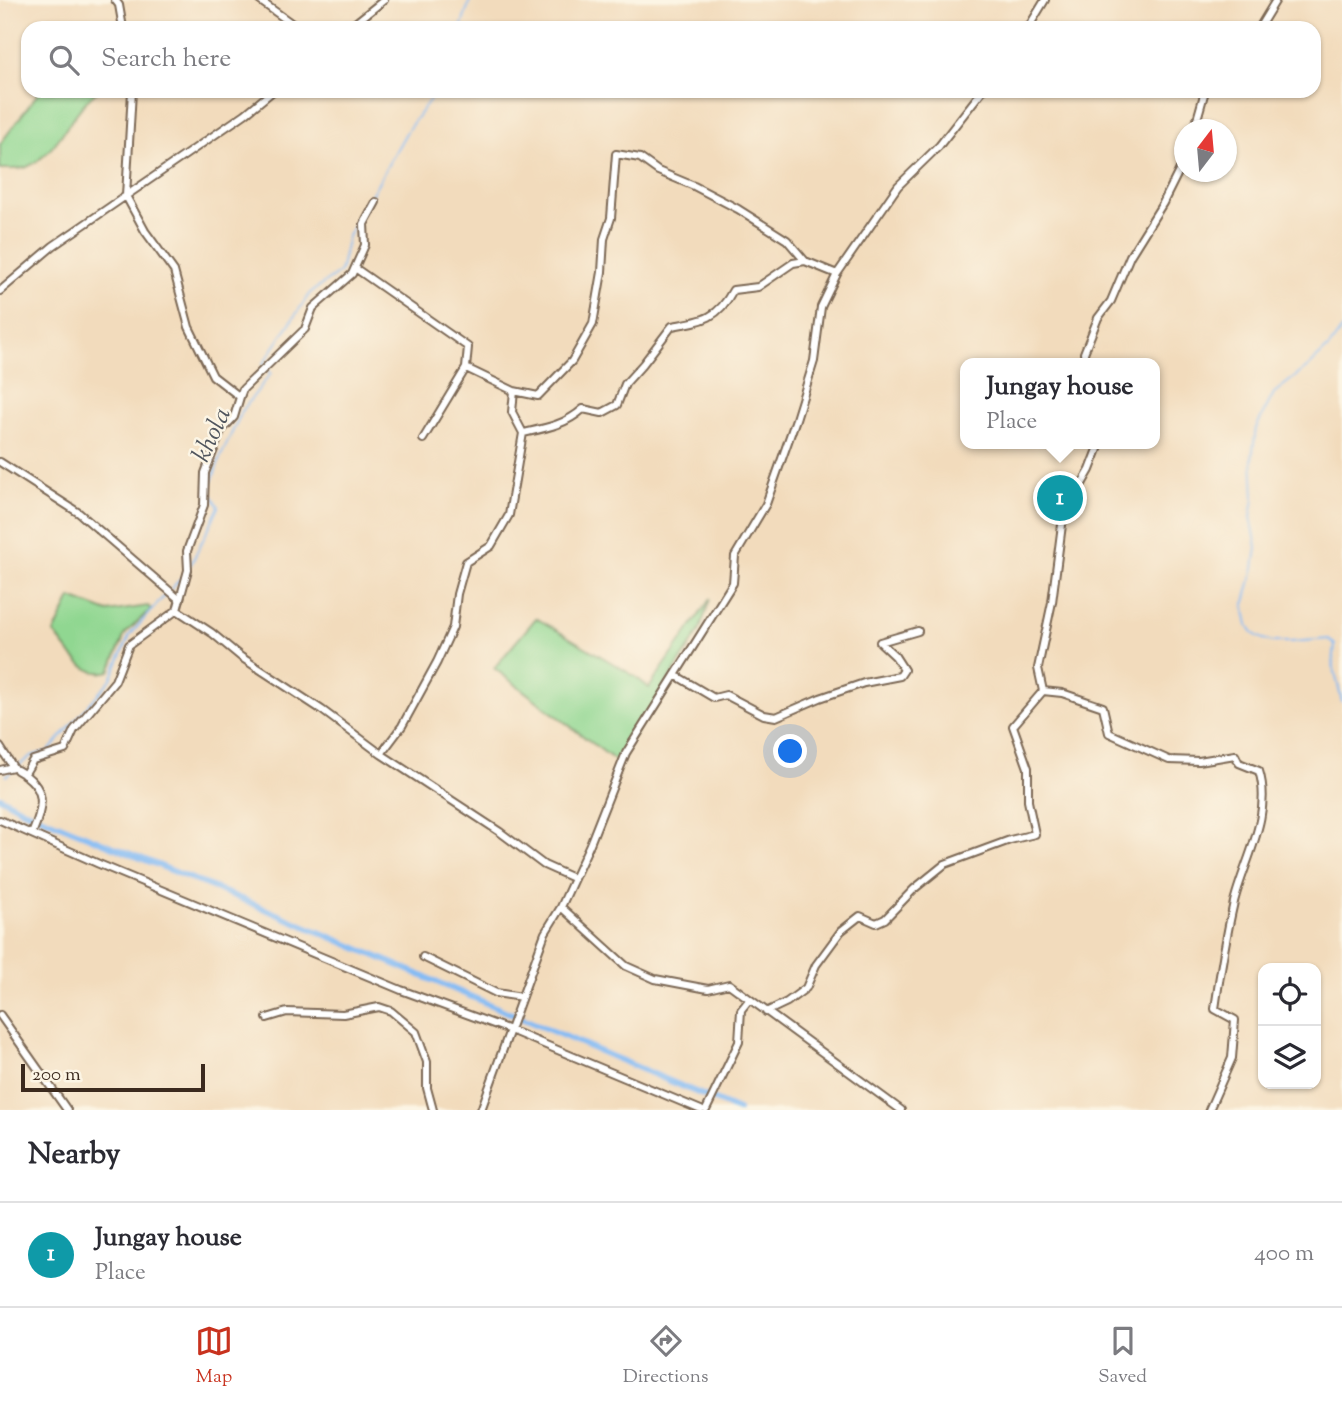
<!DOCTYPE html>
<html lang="en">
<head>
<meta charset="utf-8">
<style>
  body { margin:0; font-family:"Sorts Mill Goudy",serif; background:#f2f2f3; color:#2b2b33 }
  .controls { position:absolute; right:21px; bottom:21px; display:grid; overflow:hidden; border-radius:14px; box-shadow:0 2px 5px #0004 }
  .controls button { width:63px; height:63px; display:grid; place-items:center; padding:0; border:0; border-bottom:2px solid #e1e1e2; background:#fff; color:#2b2b33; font:35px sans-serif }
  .compass { position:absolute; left:1174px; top:119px; width:63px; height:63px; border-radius:50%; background:#fff; box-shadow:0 2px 5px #0004; rotate:16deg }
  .scale { position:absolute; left:21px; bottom:18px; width:184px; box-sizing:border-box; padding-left:7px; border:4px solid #3b2a1e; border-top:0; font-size:19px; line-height:24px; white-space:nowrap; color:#3b2a1e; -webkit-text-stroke:5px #fcf5e5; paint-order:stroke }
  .you { position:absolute; left:791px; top:752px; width:24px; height:24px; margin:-18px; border:5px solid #fff; border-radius:50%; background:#1a73e8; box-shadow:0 0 0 10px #1a73e833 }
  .badge { display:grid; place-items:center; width:46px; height:46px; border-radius:50%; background:#c8321e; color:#fff; font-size:23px; font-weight:700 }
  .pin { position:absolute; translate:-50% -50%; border:4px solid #fff; box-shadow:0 2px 7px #0006 }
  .popup { position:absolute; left:960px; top:358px; width:200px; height:91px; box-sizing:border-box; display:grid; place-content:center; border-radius:14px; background:#fff; filter:drop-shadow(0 2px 5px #0005); font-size:23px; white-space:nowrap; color:#7c7c81 }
  .popup b { font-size:26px; color:#2b2b33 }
  .popup::after { content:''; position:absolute; left:50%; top:100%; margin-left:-14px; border:14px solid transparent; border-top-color:#fff }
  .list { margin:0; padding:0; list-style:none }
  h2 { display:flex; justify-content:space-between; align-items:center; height:91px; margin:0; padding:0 28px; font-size:30px }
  h2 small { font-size:23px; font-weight:400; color:#7c7c81 }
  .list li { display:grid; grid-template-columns:46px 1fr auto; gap:21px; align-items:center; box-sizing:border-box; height:105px; padding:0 28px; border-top:2px solid #e1e1e2 }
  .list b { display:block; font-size:26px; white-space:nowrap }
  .list p { margin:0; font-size:23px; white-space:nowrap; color:#7c7c81 }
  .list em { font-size:23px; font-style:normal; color:#7c7c81 }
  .icon { flex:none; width:38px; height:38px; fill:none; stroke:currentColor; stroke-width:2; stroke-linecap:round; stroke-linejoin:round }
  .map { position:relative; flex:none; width:1342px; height:1110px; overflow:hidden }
  .search { position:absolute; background:#fff; box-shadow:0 2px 5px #0004; left:21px; right:21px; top:21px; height:77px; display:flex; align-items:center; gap:18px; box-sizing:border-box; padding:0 24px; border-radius:21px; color:#7c7c81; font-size:26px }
  .sheet { height:196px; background:#fff }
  nav { display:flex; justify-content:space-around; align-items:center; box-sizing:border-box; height:98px; border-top:2px solid #e1e1e2; background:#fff; font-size:19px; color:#7c7c81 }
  nav a { display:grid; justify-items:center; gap:4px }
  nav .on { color:#c8321e }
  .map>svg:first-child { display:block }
  .green { fill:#90d791; stroke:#668058; stroke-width:2 }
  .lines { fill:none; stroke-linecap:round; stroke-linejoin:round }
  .stream { stroke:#84bbf4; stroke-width:2 }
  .canal { stroke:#84bbf4; stroke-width:6 }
  .minor-casing { stroke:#7b6855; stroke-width:10 }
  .minor { stroke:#fff; stroke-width:6 }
  .labels { text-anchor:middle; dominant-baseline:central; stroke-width:5; stroke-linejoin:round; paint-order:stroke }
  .water-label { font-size:26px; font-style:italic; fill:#51565e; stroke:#fcf5e5 }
</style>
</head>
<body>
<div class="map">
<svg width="1342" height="1110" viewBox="0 0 1342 1110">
  <rect width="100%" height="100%" fill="#fcf5e5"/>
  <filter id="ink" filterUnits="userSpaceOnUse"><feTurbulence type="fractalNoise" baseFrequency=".0143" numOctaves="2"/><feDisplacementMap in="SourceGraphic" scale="14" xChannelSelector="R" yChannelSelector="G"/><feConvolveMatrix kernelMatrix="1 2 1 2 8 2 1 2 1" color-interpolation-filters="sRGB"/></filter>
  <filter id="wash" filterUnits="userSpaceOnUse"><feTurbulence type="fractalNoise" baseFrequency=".00686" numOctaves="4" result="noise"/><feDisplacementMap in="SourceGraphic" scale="28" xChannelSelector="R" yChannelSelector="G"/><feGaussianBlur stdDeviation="1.57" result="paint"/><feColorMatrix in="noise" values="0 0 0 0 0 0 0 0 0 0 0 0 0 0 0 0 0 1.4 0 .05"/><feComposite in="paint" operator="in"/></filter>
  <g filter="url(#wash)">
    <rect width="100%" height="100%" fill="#f2dbbc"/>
    <!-- green -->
    <path class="green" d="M40,91H98C70,111 60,152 27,167C20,170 8,169 0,169V144Z
      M71,598L108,612L148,606L151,609L125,634L110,671C84,679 69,651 54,633Z
      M710,599L699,632L617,762L494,668L536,618L636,677L649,688Z"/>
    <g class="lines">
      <!-- stream -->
      <path class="stream" d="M461,28L470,0
        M1342,329L1330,346L1308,367L1274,393L1256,428L1252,458L1254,498L1251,517L1257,547L1254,568L1244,606L1248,625L1254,634L1263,639L1272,642H1291L1329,639L1335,645L1333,664L1342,702
        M265,366L263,364L310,293L340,272L348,236L407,131L436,91
        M191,564L219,507L209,490L220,458L242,411L271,373L268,370
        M171,589L184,575
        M17,767L31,756L49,751L111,679L130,635L167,593
        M6,776L13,770
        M0,799L2,798"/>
      <!-- canal -->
      <path class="canal" d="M0,797L23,810L246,901L738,1110"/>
    </g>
  </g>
  <g filter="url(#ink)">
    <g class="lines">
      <!-- minor casing -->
      <g class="minor-casing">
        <path id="minor" d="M115,0L119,5L123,28
          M259,0L298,28
          M349,28L384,0
          M1028,28L1045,0
          M1259,28L1276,0
          M132,91L126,196L145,231L174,271L189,327L213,376L240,397L234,417L221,431L205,473L204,505L187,551L188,570L177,610L212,633L241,657L322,710L381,754L500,832L544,865L573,878
          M1194,130L1205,91
          M355,268L468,347L466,368L514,391L512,412L523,433
          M0,291L53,246L245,114L273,91
          M1085,363L1084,353L1098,318L1111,301L1130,256L1163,203L1184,161
          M514,391L538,396L572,361L593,324L602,272L604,239L611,218L616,154L640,158L658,171L694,186L738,209L787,240L805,261
          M240,397L243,389L305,329L313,308L352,274L365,245L364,224L376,202
          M423,439L466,368
          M0,462L79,513L180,600
          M675,675L714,698L726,695L764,715L776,717L820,698L864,683L900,676L904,670L895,656L880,642L918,631
          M1043,691L1062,693L1103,707L1109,733L1169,760L1199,761L1235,755L1239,763L1259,771C1273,815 1244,861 1234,902C1226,937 1220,973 1215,1009L1235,1020L1232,1058L1209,1110
          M0,747L13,767L0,770
          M381,754L402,726L437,662L453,627L457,594L466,562L491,546L509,515L523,433C546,428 565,425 583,409L602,413L617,405L625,384L643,364L672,326C703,321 718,319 733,290L758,287L793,263L805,261L837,274
          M17,770C48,787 44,806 32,834
          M24,775L33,760L65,750L74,730L115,681L129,645L177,610
          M0,820L99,864L401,990L510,1030L701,1110
          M561,907L626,966L655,979L708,989L729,984L901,1110
          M423,957L496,993L522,997
          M766,1012L787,1002L806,988L816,965L841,931L860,916L876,923L885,919L914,889L945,864L1010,840L1035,834L1028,801V768L1013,726L1043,691L1038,668L1052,602L1063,517L1090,470L1100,444
          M0,1015L67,1110
          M267,1018L287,1012L343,1014L379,1007L391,1011L416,1032L427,1062V1088L433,1110
          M481,1110L545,933L561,907L590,844L626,753L733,583L735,556L766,504L796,419L814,361L821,307L837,274L898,186L939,146L982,91
          M706,1110L739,1042L741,1010L749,1000"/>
      </g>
      <!-- minor -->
      <use href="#minor" class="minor"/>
    </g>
  </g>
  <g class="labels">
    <!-- water labels -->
    <g class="water-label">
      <text transform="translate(213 435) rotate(-65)">khola</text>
    </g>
  </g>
</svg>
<div class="controls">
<button><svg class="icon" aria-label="locate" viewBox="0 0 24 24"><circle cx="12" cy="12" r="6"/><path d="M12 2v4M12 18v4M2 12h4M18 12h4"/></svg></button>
<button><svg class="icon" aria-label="layers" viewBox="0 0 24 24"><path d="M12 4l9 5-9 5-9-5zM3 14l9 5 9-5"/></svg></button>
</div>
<svg class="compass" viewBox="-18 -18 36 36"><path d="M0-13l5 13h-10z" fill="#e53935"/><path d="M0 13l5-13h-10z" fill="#7c7c81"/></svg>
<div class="scale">200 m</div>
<div class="you"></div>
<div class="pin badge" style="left:1060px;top:498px;background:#0f9aa8">1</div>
<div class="popup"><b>Jungay house</b>Place</div>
<div class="search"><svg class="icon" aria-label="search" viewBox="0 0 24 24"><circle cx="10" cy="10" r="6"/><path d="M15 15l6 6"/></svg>Search here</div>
</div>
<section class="sheet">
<h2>Nearby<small></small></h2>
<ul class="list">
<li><span class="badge" style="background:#0f9aa8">1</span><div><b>Jungay house</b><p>Place</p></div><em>400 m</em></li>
</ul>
</section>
<nav>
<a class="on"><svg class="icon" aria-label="map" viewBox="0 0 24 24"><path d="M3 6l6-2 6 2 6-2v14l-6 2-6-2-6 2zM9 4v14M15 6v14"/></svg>Map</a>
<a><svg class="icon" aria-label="directions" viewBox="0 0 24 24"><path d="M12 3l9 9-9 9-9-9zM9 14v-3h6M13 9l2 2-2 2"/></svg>Directions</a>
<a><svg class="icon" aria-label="saved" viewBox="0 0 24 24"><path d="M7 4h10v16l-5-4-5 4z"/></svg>Saved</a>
</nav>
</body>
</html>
